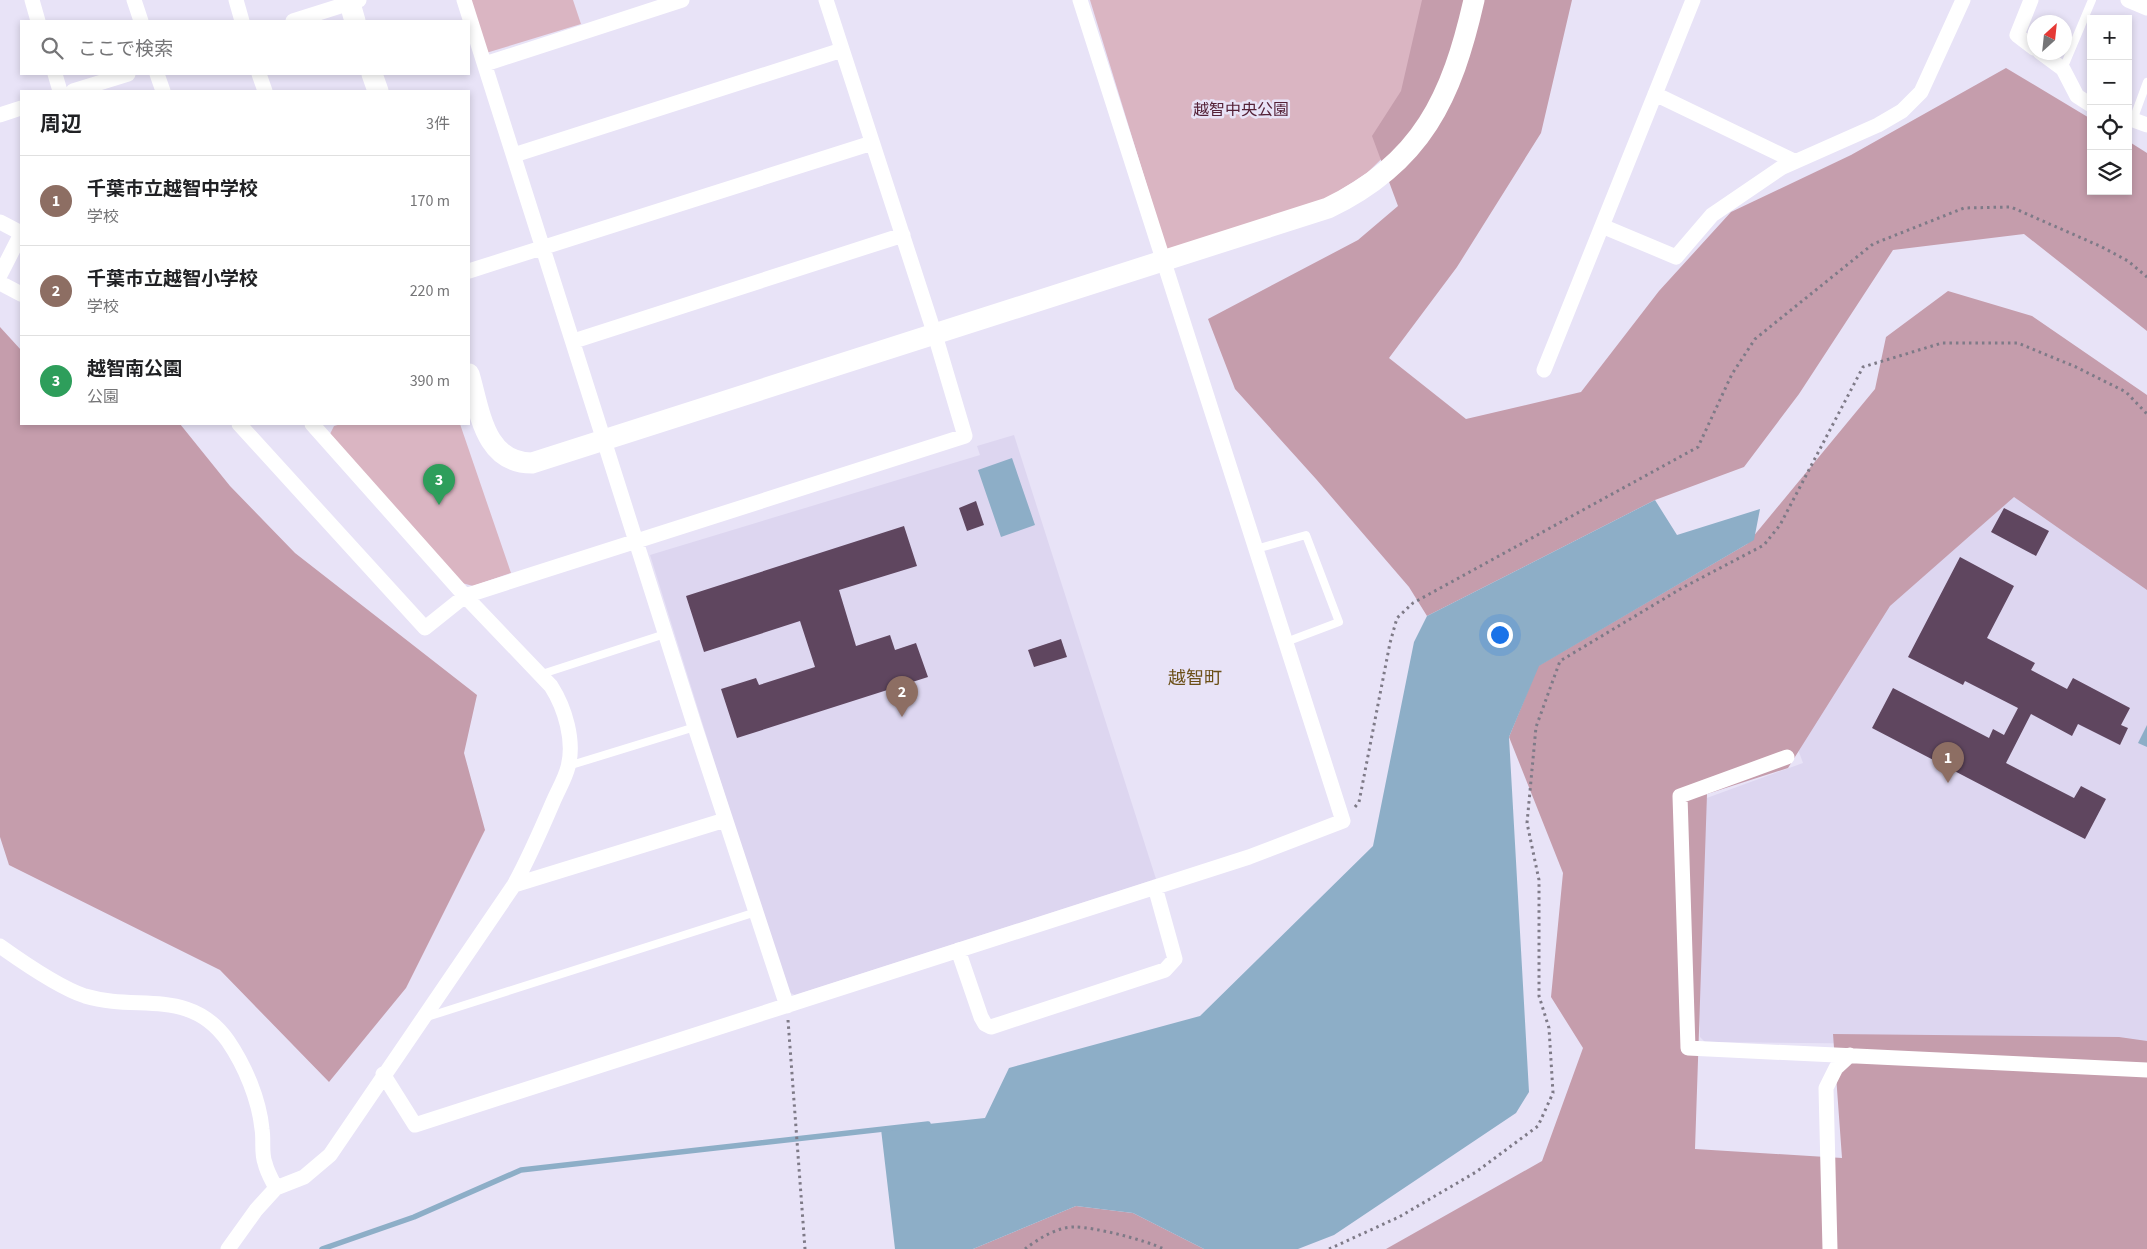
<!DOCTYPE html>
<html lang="ja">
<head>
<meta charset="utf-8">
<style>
  body { margin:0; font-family:"Source Sans 3","Noto Sans JP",sans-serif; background:#f6f6f6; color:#202124 }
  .controls { position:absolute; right:15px; top:15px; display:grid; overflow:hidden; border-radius:0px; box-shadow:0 2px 8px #0003 }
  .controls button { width:45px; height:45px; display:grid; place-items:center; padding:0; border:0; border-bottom:1px solid #e0e0e0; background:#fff; color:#202124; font:25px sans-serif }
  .compass { position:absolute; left:2027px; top:15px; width:45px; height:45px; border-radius:50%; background:#fff; box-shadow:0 2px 8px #0003; rotate:27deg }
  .you { position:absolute; left:1499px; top:634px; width:18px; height:18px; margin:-12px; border:4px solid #fff; border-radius:50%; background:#1a73e8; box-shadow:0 0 0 8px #1a73e833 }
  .badge { display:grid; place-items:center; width:32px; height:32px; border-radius:50%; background:#7a6032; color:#fff; font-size:16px; font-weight:700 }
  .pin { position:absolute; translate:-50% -41px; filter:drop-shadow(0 1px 2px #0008) }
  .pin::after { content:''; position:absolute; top:26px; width:18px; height:15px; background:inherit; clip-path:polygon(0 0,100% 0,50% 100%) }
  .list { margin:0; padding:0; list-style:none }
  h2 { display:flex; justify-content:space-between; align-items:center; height:65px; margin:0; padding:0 20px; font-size:21px }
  h2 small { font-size:16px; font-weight:400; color:#757577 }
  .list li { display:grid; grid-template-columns:32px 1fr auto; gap:15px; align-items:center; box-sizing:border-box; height:90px; padding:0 20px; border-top:1px solid #e0e0e0 }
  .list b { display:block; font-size:19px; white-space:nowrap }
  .list p { margin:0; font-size:16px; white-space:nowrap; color:#757577 }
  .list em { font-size:16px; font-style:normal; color:#757577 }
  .icon { flex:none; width:28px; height:28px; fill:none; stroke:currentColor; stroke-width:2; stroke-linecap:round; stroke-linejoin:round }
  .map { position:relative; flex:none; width:2147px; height:1249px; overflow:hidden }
  .search { position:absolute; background:#fff; box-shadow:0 2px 8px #0003; left:20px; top:20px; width:450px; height:55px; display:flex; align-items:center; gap:12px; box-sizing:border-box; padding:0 18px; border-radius:0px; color:#757577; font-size:19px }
  .panel { position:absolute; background:#fff; box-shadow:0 2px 8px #0003; left:20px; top:90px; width:450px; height:335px; border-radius:0px }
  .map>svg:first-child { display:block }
  .built { fill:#ddd6f0 }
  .green { fill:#dab5c2 }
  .forest { fill:#c59dac }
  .water { fill:#8daec7 }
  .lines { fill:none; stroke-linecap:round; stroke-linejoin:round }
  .stream { stroke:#8daec7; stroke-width:5.5 }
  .building { fill:#5f465f }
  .path { stroke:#7e7a87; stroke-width:3; stroke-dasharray:2.5 4; stroke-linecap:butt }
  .lane { stroke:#fff; stroke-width:8 }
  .street { stroke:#fff; stroke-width:15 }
  .secondary { stroke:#fff; stroke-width:21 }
  .labels { text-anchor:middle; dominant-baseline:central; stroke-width:5; stroke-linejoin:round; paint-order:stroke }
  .park-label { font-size:16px; fill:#542137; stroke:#e8e3f7 }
  .neighbourhood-label { font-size:18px; fill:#6b4f17; stroke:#e8e3f7 }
</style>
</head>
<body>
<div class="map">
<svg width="2147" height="1249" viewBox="0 0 2147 1249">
  <rect width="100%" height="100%" fill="#e8e3f7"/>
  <!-- built -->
  <path class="built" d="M1014,435L1156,879L795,995L786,991L650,555L980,455L977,446Z
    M2005,484L2147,583V1056L2009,1045L1705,1042L1700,1037L1690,810L1693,803L1803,763L1771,675Z"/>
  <!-- green -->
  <path class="green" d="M468,0H573L581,24L486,53Z
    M1090,0H1462L1411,130L1367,173L1322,202L1167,251Z
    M341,424H460L511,573L473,586L462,583L329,436L334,426Z"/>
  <!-- forest -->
  <path class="forest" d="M1422,0H1572L1541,133L1457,267L1389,358L1466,419L1581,392L1659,291L1731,212L1851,155L2006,68L2091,119V191H2128V141L2147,153V331L2024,234L1893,250L1799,394L1744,467L1655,500L1427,616L1409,587L1316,479L1235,389L1208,319L1358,240L1398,206L1372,136L1401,91Z
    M1948,291L2032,316L2147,395V590L2014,497L1890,606L1788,768L1707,794L1695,1149L1842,1158L1833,1034L2119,1037L2147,1041V1249H1386L1542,1161L1583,1048L1551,997L1563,873L1509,737L1538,666L1747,544L1875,389L1886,337Z
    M0,327L21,350V424H180L230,486L295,553L477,695L464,753L485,830L406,988L329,1082L220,970L9,865L0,837Z
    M1076,1206L1133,1213L1204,1249H973Z"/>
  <!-- water -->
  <path class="water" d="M1012,458L1035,525L1001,537L978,470Z
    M1655,500L1677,535L1760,509L1754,540L1539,666L1509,737L1529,1092L1516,1113L1334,1235L1298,1249H1204L1133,1213L1076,1206L973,1249H895L881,1129L985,1118L1009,1068L1200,1016L1373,846L1414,642L1427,616Z
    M2147,725V747L2138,743Z"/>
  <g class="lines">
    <!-- stream -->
    <path class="stream" d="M322,1249L414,1217L521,1170L928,1124L929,1130"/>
  </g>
  <!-- building -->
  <path class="building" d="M976,501L984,525L967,531L959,508Z
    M2004,508L2049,531L2036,556L1991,532Z
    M904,526L917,566L839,590L856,646L890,635L895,650L916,643L928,677L737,738L721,689L756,678L759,685L815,667L800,621L704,652L686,596Z
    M1960,557L2014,586L1987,638L2035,663L2031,670L2067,689L2073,678L2130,708L2121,725L2128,728L2120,745L2078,724L2072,736L2031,714L2006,763L2074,798L2081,786L2106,799L2085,839L1872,728L1893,688L1989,738L1993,729L2004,735L2018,708L1965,681L1963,685L1908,657Z
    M1061,639L1067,657L1034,667L1028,650Z"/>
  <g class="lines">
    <!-- path -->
    <path class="path" d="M1355,807L1359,802L1390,643L1397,618L1413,603L1698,447L1732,374L1755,339L1873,244L1964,208L2011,207L2102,247L2128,261L2147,277
      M788,1020L805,1249
      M1025,1249C1038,1239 1057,1227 1074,1227C1095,1227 1145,1240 1164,1249
      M1329,1249L1399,1217L1476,1172L1538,1126L1553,1093L1549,1028L1539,996V880L1527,823L1536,727L1560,661L1682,588L1764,545L1780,525L1863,367L1942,343H2018L2076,367L2126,392L2147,414"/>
    <!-- lane -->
    <path class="lane" d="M2063,69L2092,0
      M2133,120L2147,82
      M1256,549L1306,535L1339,622L1286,642
      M539,675L665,634
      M568,766L695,727
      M427,1017L756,912"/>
    <!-- street -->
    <path class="street" d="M32,0L38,21
      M134,0L141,21
      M236,0L242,21
      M464,0L695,727L787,1006
      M2031,0L2017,35L2034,48
      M2128,0L2147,8
      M293,21L359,0
      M2040,52L2063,69L2077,96L2091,105
      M485,64L682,0
      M55,74L60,91
      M157,74L163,91
      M259,74L265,91
      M73,91L128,74
      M1655,94L1794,161
      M0,115L21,108
      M2128,118L2147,125
      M514,155L842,50
      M0,222L21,233
      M1602,226L1676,257L1712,215L1781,168L1878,125L1902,111L1921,92L1963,0
      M469,271L872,143
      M0,275L21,234
      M0,283L21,294
      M574,341L903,235
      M1544,370L1693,0
      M239,424L425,628L465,596L965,436L935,335L826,0
      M1787,757L1680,796L1688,1048L2147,1070
      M514,885L725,820
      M0,946C21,961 61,988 85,996C139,1012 190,987 228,1041C245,1066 259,1099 262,1129C264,1140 261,1153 265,1163C267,1172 272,1180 276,1188
      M958,950L981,1017L985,1024L991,1027L1165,970L1175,959L1155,887
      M383,1074L415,1125L1249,857L1343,821L1080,0
      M228,1249L256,1210L276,1188L304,1177L330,1155L514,885C529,858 541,830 553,802C558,790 565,779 568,767C575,741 565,708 551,686L465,596L312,424
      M1830,1249L1826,1088L1836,1068L1850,1055"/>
    <!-- secondary -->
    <path class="secondary" d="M349,0L355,21
      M372,74L378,91
      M469,374C480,411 484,463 532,463L1328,208C1422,163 1452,97 1474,0"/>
  </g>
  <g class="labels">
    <!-- park labels -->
    <g class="park-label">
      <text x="1241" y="110">越智中央公園</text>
    </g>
    <!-- neighbourhood labels -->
    <g class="neighbourhood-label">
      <text x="1195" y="678">越智町</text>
    </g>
  </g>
</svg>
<div class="controls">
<button>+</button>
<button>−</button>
<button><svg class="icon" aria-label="locate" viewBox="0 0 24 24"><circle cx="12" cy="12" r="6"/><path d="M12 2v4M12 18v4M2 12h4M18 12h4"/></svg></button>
<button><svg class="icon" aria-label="layers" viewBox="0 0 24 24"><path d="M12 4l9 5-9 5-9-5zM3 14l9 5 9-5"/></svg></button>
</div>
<svg class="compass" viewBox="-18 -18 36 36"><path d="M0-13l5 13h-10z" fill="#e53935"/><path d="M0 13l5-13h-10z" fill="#757577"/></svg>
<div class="you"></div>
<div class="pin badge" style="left:1948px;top:783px;background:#8d6e63">1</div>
<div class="pin badge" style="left:902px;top:717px;background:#8d6e63">2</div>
<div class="pin badge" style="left:439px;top:505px;background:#2e9e5b">3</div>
<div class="search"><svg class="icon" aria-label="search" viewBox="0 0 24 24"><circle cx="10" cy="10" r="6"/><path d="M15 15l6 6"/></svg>ここで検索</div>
<section class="panel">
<h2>周辺<small>3件</small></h2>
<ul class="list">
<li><span class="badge" style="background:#8d6e63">1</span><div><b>千葉市立越智中学校</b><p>学校</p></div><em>170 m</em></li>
<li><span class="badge" style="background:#8d6e63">2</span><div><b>千葉市立越智小学校</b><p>学校</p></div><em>220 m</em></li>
<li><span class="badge" style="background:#2e9e5b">3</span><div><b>越智南公園</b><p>公園</p></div><em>390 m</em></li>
</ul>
</section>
</div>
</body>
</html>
